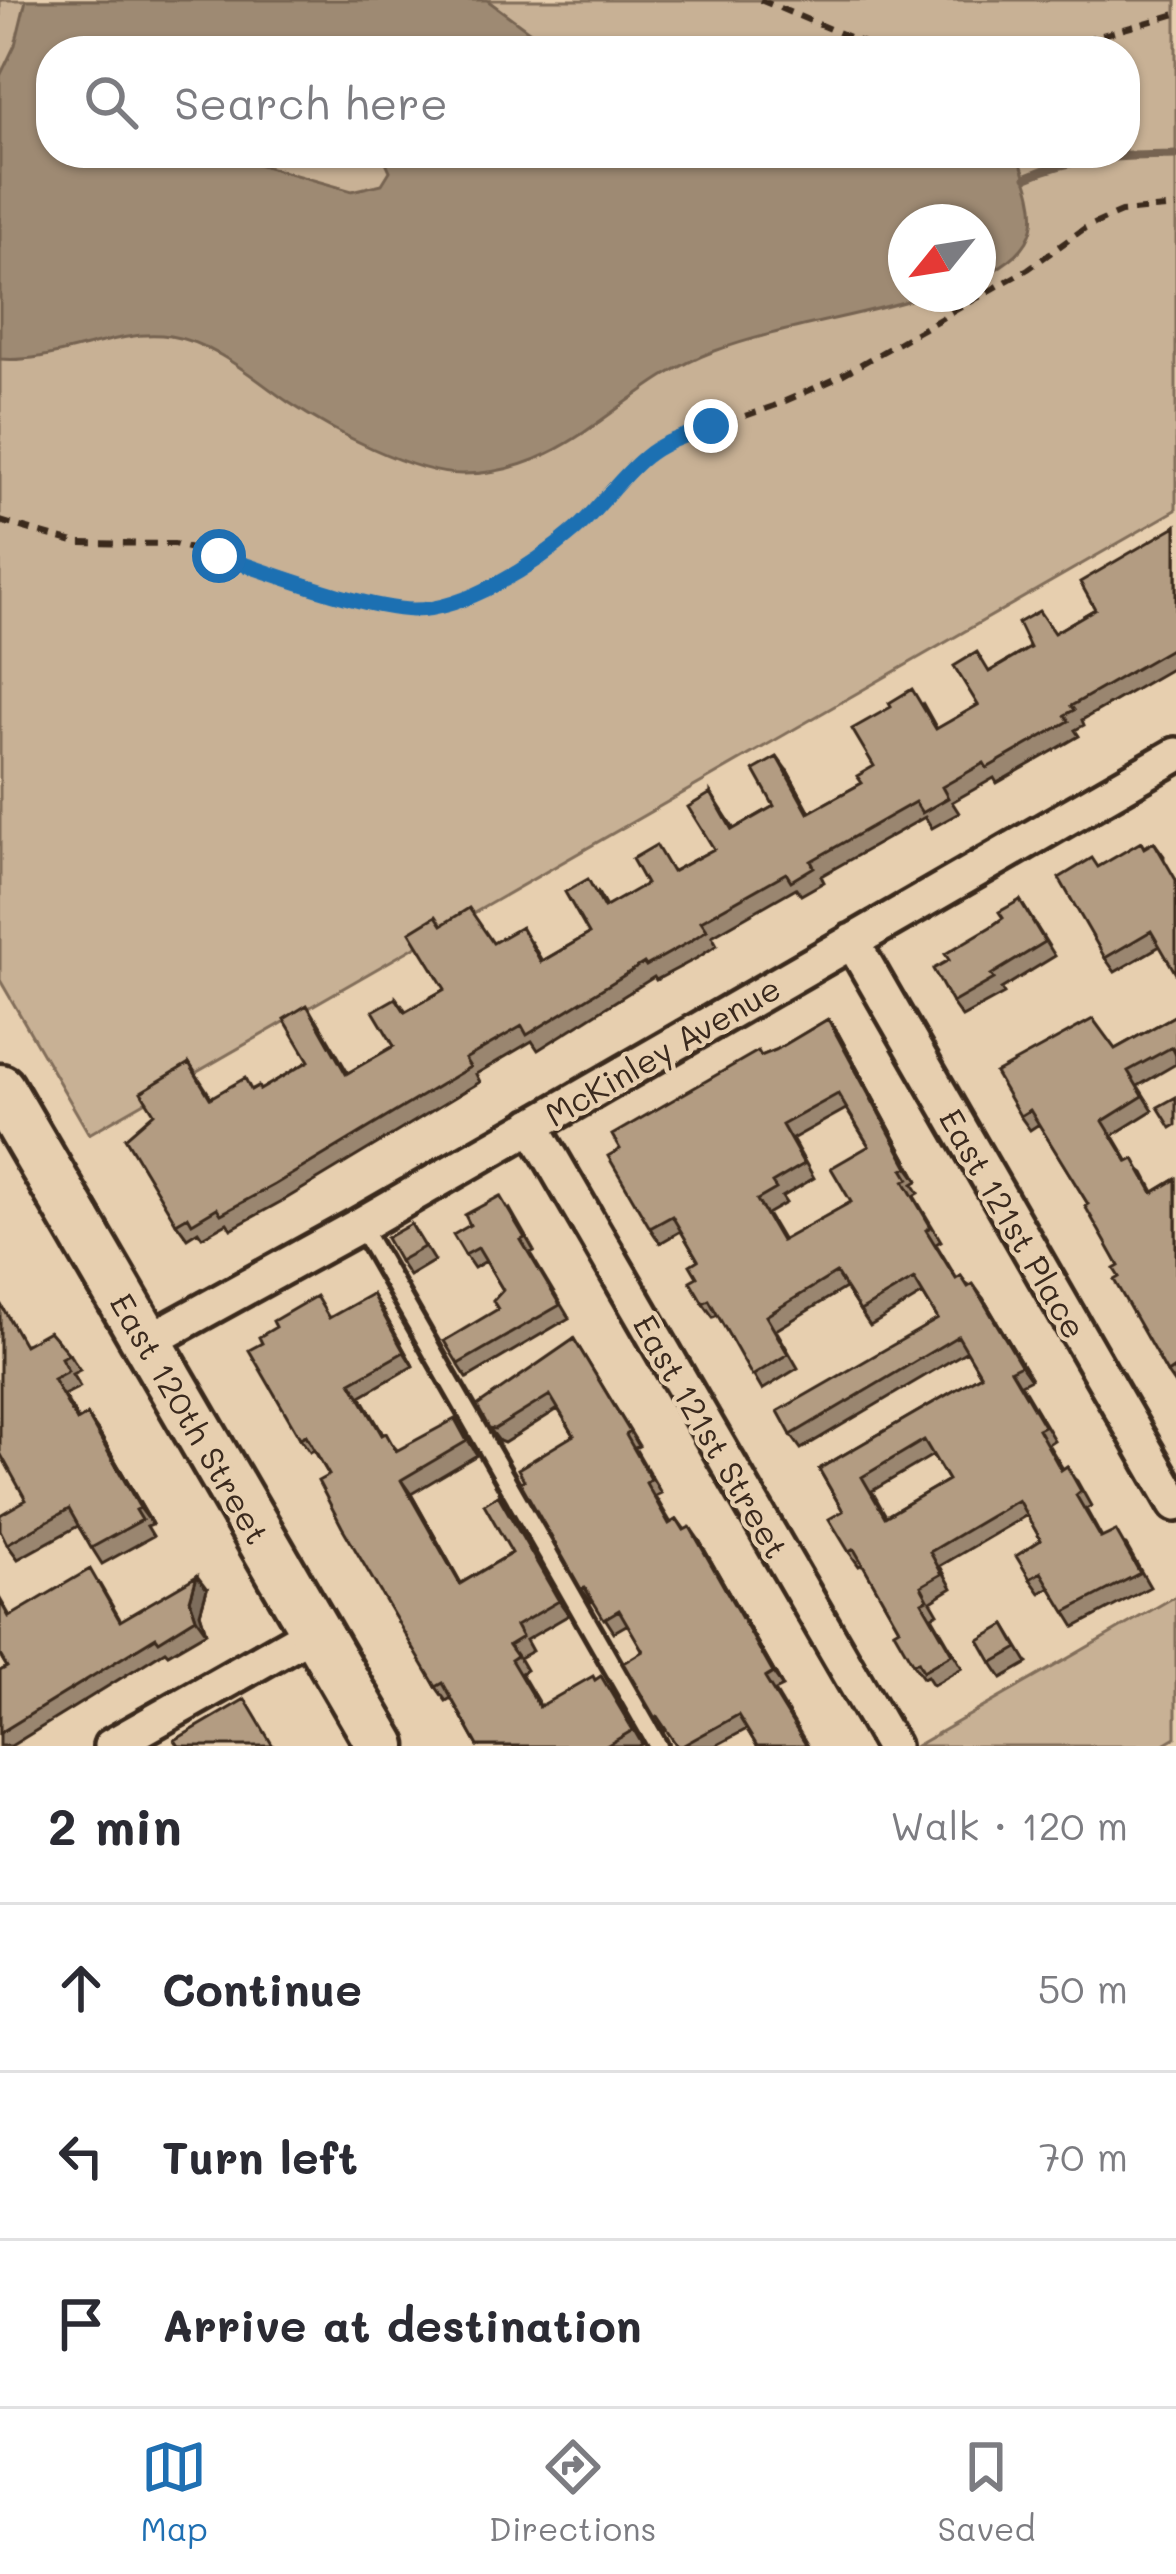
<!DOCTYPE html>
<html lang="en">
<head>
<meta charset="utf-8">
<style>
  body { margin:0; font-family:Mali,sans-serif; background:#f2f2f3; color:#2b2b33 }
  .compass { position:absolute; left:888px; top:204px; width:108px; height:108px; border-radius:50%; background:#fff; box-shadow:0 3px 9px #0004; rotate:240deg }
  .stop { position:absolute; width:36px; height:36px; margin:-27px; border:9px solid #1f6fb2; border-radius:50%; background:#fff }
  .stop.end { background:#1f6fb2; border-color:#fff; box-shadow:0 3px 12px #0008 }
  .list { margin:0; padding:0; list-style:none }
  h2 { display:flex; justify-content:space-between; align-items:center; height:156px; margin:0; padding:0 48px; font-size:51px }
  h2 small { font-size:39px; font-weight:400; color:#7c7c81 }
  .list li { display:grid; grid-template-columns:78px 1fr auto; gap:36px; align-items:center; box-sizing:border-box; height:168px; padding:0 48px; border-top:3px solid #e1e1e2 }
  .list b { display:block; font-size:45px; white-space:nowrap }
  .list em { font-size:39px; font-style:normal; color:#7c7c81 }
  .icon { flex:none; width:66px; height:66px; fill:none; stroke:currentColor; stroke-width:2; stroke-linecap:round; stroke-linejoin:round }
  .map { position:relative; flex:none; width:1176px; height:1746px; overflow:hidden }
  .search { position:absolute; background:#fff; box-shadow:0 3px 9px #0004; left:36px; right:36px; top:36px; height:132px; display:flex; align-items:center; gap:30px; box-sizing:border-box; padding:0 42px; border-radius:48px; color:#7c7c81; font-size:45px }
  .sheet { height:660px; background:#fff }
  nav { display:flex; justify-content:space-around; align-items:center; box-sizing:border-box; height:168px; border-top:3px solid #e1e1e2; background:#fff; font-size:33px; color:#7c7c81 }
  nav a { display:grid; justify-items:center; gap:6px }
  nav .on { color:#1f6fb2 }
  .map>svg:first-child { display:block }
  .green { fill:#c8b195; stroke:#826e5a; stroke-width:3; fill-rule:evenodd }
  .water { fill:#9e8a73; stroke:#766451; stroke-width:3 }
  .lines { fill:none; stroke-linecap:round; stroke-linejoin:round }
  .stream { stroke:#766451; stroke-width:9 }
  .lane-casing { stroke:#3b2a1e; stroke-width:26 }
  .street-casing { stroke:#3b2a1e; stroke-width:42 }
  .secondary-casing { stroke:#3b2a1e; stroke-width:57 }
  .path { stroke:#3b2a1e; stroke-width:6; stroke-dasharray:12 9; stroke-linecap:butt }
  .lane { stroke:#e7cfaf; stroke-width:16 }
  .street { stroke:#e7cfaf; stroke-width:33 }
  .secondary { stroke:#e7cfaf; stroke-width:48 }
  .wall { fill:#9a8670; stroke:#3b2a1e; stroke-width:3; fill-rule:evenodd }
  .shaded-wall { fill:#7d6d5b; stroke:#3b2a1e; stroke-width:3 }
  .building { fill:#b39c82; stroke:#3b2a1e; stroke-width:3; fill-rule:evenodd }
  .route { stroke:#1f6fb2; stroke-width:15 }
  .labels { text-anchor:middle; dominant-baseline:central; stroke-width:9; stroke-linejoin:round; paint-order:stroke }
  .street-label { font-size:33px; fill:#3b2a1e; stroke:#e7cfaf }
</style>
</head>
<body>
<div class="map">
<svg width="1176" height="1746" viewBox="0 0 1176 1746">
  <rect width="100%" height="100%" fill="#e7cfaf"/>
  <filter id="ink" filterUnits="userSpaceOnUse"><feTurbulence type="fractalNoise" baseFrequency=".00833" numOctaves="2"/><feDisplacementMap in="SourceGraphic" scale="24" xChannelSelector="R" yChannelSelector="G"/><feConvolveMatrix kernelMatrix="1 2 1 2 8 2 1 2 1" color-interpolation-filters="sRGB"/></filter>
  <g filter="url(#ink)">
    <!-- green -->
    <path class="green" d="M0,0H1176V510L89,1134L0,980ZM51,51H1125V153H51ZM906,222H978V294H906Z
      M1176,1596V1737L1161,1746H916Z"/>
    <!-- water -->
    <path class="water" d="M26,0H487L556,51H51V153H218L352,191L382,184L390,171L382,153H1017C1042,218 1046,245 978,279V222H906V294H931C860,317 782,326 712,352C621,386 572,473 463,474C414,475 329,429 288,402C253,378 215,343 170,336C113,328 56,364 0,359V76L15,45Z"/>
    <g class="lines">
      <!-- stream -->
      <path class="stream" d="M1027,177C1076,155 1122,156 1176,155"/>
      <!-- lane casing -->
      <g class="lane-casing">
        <path id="lane" d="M360,1225L658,1746"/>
      </g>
      <!-- street casing -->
      <g class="street-casing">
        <path id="street" d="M852,941L1176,1504
          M532,1125L892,1746
          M147,1342L360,1225L1176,755
          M111,1746L316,1630"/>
      </g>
      <!-- secondary casing -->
      <g class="secondary-casing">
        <path id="secondary" d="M0,1089L382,1746"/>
      </g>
      <!-- path -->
      <path class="path" d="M760,0L883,51
        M1020,51C1075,45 1123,29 1176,14
        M0,521L77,543L174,544L359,599L412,610L454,604L502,581L574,531L643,459L664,444L774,406L833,380L1028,269L1085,228L1121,212L1176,207"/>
      <!-- lane -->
      <use href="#lane" class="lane"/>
      <!-- street -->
      <use href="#street" class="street"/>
      <!-- secondary -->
      <use href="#secondary" class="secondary"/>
    </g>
    <!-- wall -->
    <path class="wall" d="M1176,526V666L1082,720L1084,725L1075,730L1079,736L997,783L994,778L952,802L959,813L932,828L925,817L821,876L824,882L801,895L796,888L712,936L717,945L699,957L656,980L654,977L538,1050L532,1041L476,1074L480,1082L284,1200L231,1229L227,1223L202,1237L198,1231L187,1238L176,1223L154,1113L189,1063L211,1097L253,1089L260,1090L309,1061L317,1020L348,1073L394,1046L396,998L406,1011L445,989L442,925L493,943L531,942L542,961L589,934L598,893L606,907L714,849L711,793L734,829L774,806L788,772L810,812L862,783L923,704L937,729L978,705L990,671L1095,609Z
      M1154,842L1164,856L1160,946L1115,972L1105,958L1098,867Z
      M1020,900L1055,956L1001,989L1004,994L962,1017L952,1003L992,926L1003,918Z
      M1176,1015V1064L1138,1086L1153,1110L1113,1135L1129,1162L1144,1173L1154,1192L1176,1179V1386L1167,1373L1119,1277V1266L1088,1204L1039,1124L1030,1130L1020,1116L1115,1049Z
      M828,1019L838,1033L918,1181L913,1184L919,1193L914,1196L941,1241L936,1244L957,1279L961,1276L969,1287L983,1298L1031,1379L1021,1384L1054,1440L1048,1444L1063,1469L1077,1481L1091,1506L1086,1509L1102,1538L1126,1545L1150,1587L1075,1627L1050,1587L1040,1593L1030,1579L1041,1540L1027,1515L940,1566L952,1588L931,1601L938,1613L932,1616L962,1668L933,1685L927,1676L923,1678L913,1664L899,1628L863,1564L859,1566L849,1552L843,1511L819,1469L981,1375L967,1351L801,1449L791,1435L938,1319L923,1294L870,1326L845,1288L776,1330L798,1368L762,1390L718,1315L713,1317L703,1303L697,1277L698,1260L681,1231L660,1243L650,1228L761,1056L776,1050ZM846,1109L869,1146L851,1202L783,1241L767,1214L786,1203L782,1197L814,1178L792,1139ZM933,1455L948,1480L886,1516L872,1491Z
      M510,1209L534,1251L530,1253L569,1318L467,1378L458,1364L498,1309L503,1290L486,1261L474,1268L465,1255Z
      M411,1224L434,1261L409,1276L399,1261Z
      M381,1308L413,1366L361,1396L383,1434L398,1451L464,1433L477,1455L411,1494L461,1583L512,1553L498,1495L569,1615L526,1640L532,1651L519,1658L526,1670L521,1673L541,1707L595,1680L611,1690L642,1744L639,1746H478L451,1698L446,1701L436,1687L329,1475L314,1450L310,1452L300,1438L262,1343L276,1327Z
      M574,1339L639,1446L635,1448L661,1493L655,1496L671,1523L677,1519L685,1530L699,1540L783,1687L775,1691L808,1746H757L747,1729L715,1746H677L667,1730L664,1731L655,1718L643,1651L628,1624L614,1632L594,1601L591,1602L581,1589L574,1435L558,1409L504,1443L499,1441L489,1428Z
      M26,1344L69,1354L80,1370L72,1374L80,1387L64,1395L78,1420L98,1431L152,1524L147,1526L153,1536L102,1564L78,1526L18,1559L7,1544L26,1500Z
      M99,1583L121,1621L207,1589L200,1613L206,1632L168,1654L165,1651L11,1746H0V1671L7,1667L0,1655V1599L10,1616Z
      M1005,1625L1028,1663L1002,1678L992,1663Z"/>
    <!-- shaded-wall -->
    <path class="shaded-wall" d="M777,757L788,772L818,828L808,813Z
      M828,1019L838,1033L918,1181L908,1167Z
      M973,1284L983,1298L1031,1379L1021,1365Z
      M372,1294L381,1308L413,1366L404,1352Z
      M87,1415L98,1431L152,1524L140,1508Z
      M401,1480L411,1494L469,1598L460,1584Z
      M498,1495L508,1509L569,1615L559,1601Z
      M690,1527L699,1540L783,1687L773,1673Z
      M197,1576L207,1589L200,1613L206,1632L196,1618L190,1600Z"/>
    <!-- building -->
    <path class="building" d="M1176,526V646L1071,706L1074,710L1065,715L1069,721L987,768L984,763L942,787L948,798L922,813L915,802L811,861L814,867L791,881L786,873L701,921L707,930L689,942L646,966L644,963L527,1035L522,1026L465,1059L470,1067L274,1185L221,1214L217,1208L192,1223L188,1216L176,1223L125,1138L154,1113L141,1092L189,1063L210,1098L245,1078L251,1090L258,1086L260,1090L309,1061L284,1019L307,1005L346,1074L394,1046L373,1011L396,998L405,1012L445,989L410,932L436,916L442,925L469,908L493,943L521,927L541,962L589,934L565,892L588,879L604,908L646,884L632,859L656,845L672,872L714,849L688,807L711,793L732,830L774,806L754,770L777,757L808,813L862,783L857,776L874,766L852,729L891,707L889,703L912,689L936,729L978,705L954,666L977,652L989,672L1030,648L1018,623L1039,611L1054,633L1095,609L1080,582Z
      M1141,842L1144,848L1154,842L1176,880V974L1151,931L1105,958L1059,878L1092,858L1098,867Z
      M1020,900L1045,942L991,975L994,979L952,1003L933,969L949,960L945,954L992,926L1003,918L999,912Z
      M1176,1015V1055L1172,1047L1128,1071L1143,1096L1103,1121L1128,1162L1134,1159L1153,1193L1176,1179V1375L1173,1369L1167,1373L1114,1280L1119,1277L1114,1269L1119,1266L1085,1206L1088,1204L1030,1110L1020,1116L995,1073L1093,1019L1115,1049Z
      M828,1019L908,1167L903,1169L909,1179L904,1181L931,1227L926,1230L956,1279L961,1276L968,1287L973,1284L1021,1365L1011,1370L1044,1426L1038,1429L1061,1470L1067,1466L1081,1491L1076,1495L1101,1538L1116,1531L1140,1573L1065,1612L1041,1572L1030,1579L1016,1556L1041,1540L1018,1500L930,1552L942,1574L921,1586L928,1599L922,1602L952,1654L923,1671L918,1661L913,1664L894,1631L899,1628L854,1549L849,1552L829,1519L843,1511L819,1469L981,1375L958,1336L791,1435L778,1411L938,1319L914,1279L860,1311L836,1273L766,1316L788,1354L752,1376L709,1300L703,1303L690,1281L697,1277L690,1265L698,1260L672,1216L650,1228L608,1156L620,1149L612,1135L758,1051L761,1056L776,1050ZM838,1094L869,1146L831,1168L851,1202L781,1241L757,1200L776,1189L772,1183L804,1164L782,1125ZM924,1440L948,1480L885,1517L862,1477Z
      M1176,1097V1125L1171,1128L1158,1107Z
      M500,1196L525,1238L521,1240L560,1305L458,1364L444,1341L498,1309L493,1301L503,1290L478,1248L465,1255L453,1235L470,1225L465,1215Z
      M411,1224L424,1247L399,1261L386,1238Z
      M372,1294L404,1352L351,1382L382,1435L386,1433L396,1451L455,1419L467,1441L401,1480L460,1584L512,1553L484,1504L498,1495L559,1601L516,1626L522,1637L509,1645L517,1656L511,1660L539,1707L593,1676L595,1680L601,1676L633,1730L606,1746H478L443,1683L436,1687L342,1527L318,1481L329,1475L306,1435L300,1438L249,1350L262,1343L259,1337L276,1327L273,1321L316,1296L329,1318Z
      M0,1303L24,1345L49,1331L69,1354L61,1358L68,1371L53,1379L77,1421L87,1415L140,1508L136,1510L142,1520L91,1548L69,1509L7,1544L0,1530V1515L26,1500L0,1453Z
      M574,1339L630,1432L626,1435L651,1479L646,1483L669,1524L677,1519L684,1530L690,1527L773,1673L765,1678L806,1745L805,1746H757L738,1715L682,1746H677L657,1716L655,1718L623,1663L643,1651L619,1610L604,1619L585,1588L581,1589L520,1482L524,1480L518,1469L574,1435L550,1395L495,1429L489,1428L477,1406Z
      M90,1569L120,1621L197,1576L190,1600L196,1618L159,1641L156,1637L0,1733V1671L7,1667L0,1655V1601L9,1617Z
      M1005,1625L1018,1648L992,1663L979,1640Z
      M245,1699L273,1746H179L175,1740Z"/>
  </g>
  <g class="lines" filter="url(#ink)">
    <!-- route -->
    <path class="route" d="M219,556C269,572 364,609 413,610C466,610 536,564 575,530C600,508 619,478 645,457C664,441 688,435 711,426"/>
  </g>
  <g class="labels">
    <!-- street labels -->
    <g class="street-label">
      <text transform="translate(662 1050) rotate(-30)">McKinley Avenue</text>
      <text transform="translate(1014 1223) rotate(60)">East 121st Place</text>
      <text transform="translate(191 1418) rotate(60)">East 120th Street</text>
      <text transform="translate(712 1436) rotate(60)">East 121st Street</text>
    </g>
  </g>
</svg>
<svg class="compass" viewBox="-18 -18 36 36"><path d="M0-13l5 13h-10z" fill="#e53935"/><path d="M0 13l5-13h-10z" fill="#7c7c81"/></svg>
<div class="stop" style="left:219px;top:556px"></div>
<div class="stop end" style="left:711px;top:426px"></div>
<div class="search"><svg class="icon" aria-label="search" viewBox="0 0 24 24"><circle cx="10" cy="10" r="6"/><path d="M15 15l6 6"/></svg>Search here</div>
</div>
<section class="sheet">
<h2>2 min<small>Walk · 120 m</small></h2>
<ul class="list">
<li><svg class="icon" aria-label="ahead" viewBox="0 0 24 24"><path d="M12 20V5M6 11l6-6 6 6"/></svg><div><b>Continue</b></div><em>50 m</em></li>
<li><svg class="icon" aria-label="left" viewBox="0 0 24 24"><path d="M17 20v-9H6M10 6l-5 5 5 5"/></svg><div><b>Turn left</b></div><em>70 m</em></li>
<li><svg class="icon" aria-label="arrive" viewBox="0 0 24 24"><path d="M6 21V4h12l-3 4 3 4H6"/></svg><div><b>Arrive at destination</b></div></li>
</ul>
</section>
<nav>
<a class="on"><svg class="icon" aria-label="map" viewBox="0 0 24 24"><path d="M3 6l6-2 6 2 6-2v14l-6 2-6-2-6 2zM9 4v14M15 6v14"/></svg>Map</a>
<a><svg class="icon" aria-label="directions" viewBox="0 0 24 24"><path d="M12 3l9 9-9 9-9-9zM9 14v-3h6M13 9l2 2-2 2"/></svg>Directions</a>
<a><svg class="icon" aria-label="saved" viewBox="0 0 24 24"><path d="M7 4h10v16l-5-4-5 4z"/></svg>Saved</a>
</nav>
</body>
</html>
